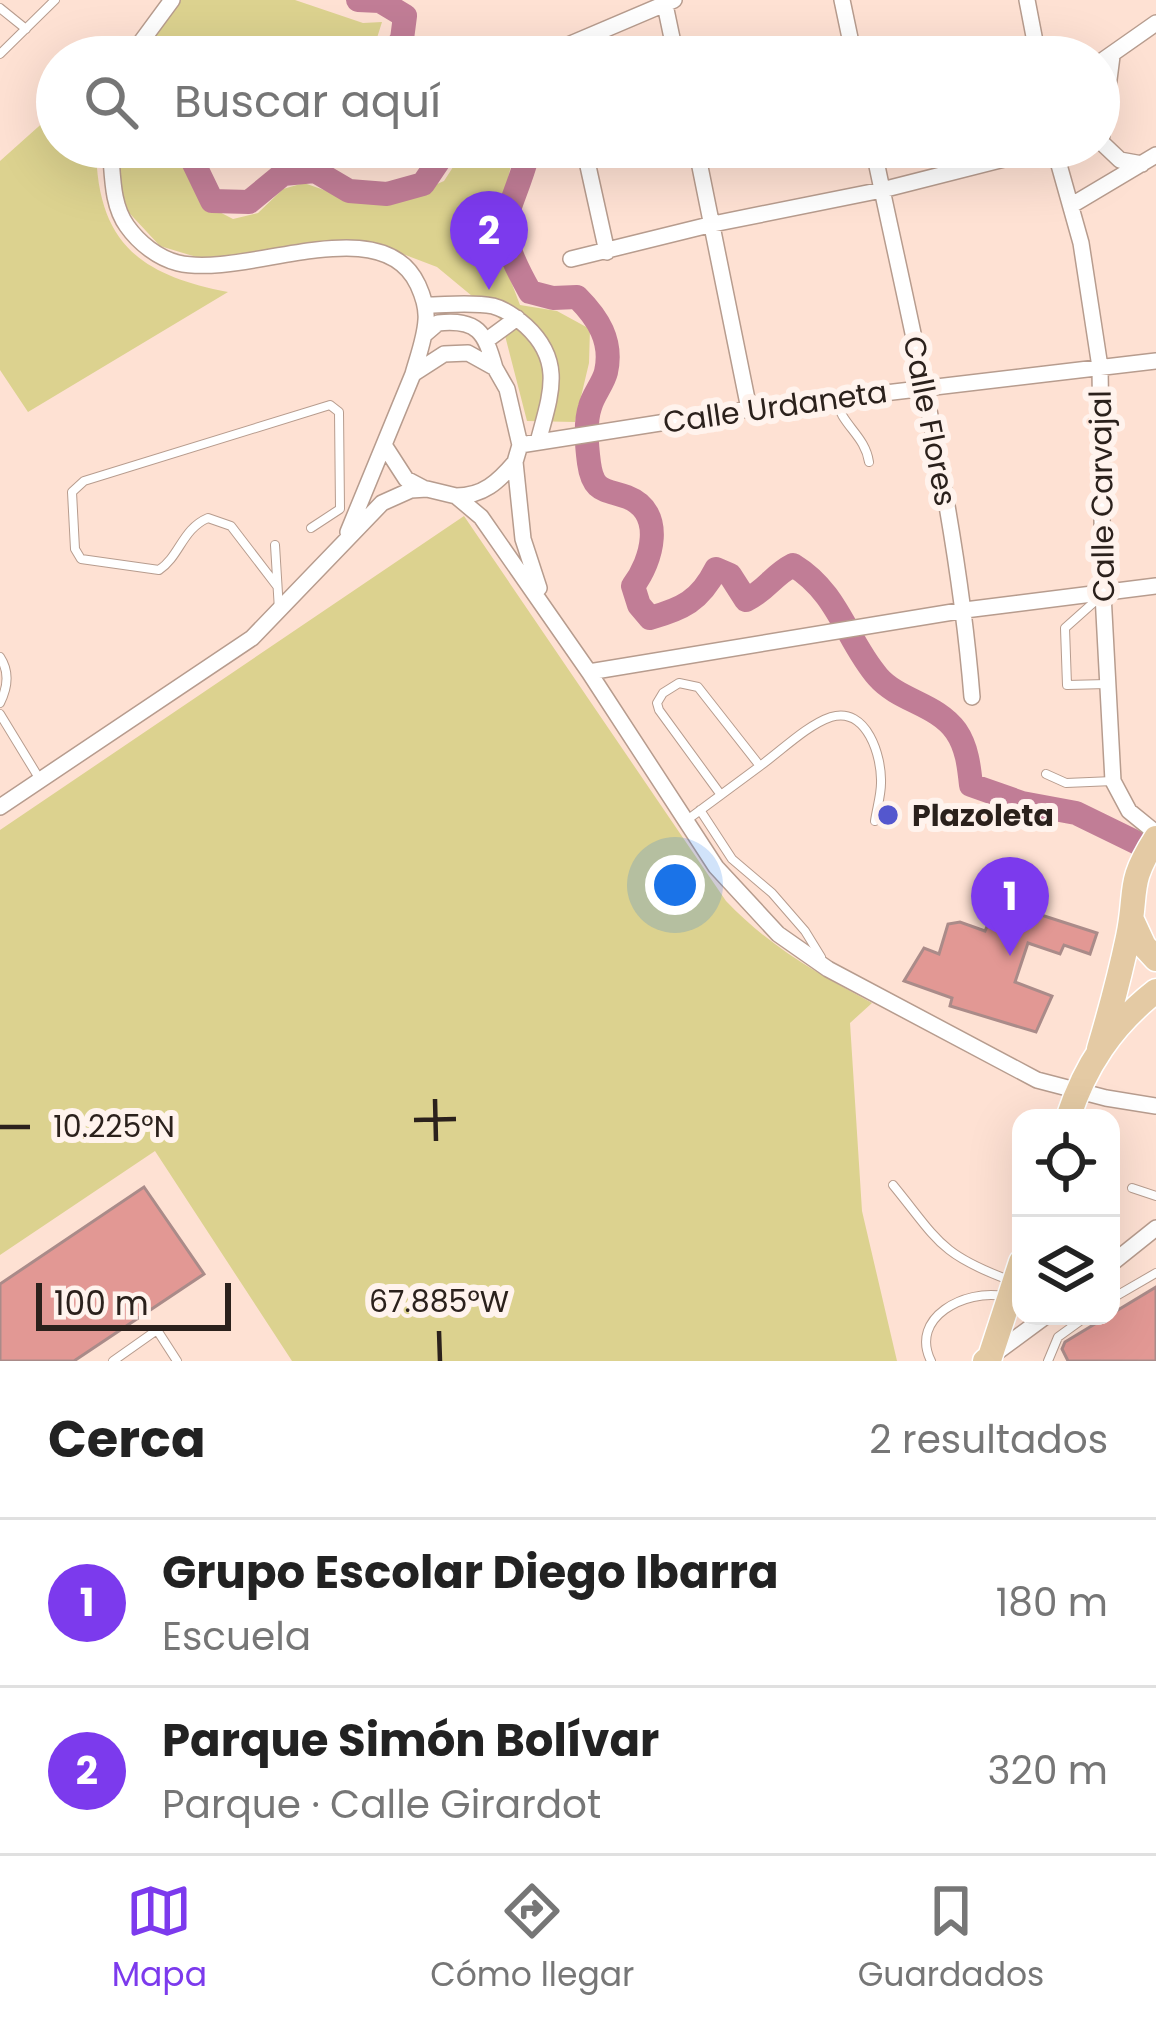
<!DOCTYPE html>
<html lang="es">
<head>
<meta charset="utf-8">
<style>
  body { margin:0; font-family:Poppins,sans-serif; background:#f2f2f2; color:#222 }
  .controls { position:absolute; right:36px; bottom:36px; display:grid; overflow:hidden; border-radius:24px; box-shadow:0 12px 48px #0002 }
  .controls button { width:108px; height:108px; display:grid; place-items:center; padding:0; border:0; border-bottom:3px solid #e0e0e0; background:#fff; color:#222; font:60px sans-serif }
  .scale { position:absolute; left:36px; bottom:30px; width:195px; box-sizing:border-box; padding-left:12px; border:6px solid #2b211c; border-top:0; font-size:33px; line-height:42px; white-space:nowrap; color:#2b211c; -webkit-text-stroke:9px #fff3ed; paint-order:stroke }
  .you { position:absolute; left:675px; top:885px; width:42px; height:42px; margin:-30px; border:9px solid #fff; border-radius:50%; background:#1a73e8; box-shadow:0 0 0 18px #1a73e833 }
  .badge { display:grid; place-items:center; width:78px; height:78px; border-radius:50%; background:#7c3aed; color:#fff; font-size:39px; font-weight:700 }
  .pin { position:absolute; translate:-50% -99px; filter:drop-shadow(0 3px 6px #0008) }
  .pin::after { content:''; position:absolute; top:63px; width:42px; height:36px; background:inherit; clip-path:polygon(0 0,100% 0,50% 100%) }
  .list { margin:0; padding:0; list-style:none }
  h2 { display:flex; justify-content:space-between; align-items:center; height:156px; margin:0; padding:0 48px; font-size:51px }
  h2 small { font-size:39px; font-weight:400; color:#767676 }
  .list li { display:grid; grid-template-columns:78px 1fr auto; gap:36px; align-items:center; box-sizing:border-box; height:168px; padding:0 48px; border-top:3px solid #e0e0e0 }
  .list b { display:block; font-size:45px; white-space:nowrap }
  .list p { margin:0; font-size:39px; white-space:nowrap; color:#767676 }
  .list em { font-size:39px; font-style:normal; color:#767676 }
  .icon { flex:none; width:66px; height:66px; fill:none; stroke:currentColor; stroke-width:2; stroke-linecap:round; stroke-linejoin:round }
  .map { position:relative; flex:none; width:1156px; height:1361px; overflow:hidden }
  .search { position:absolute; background:#fff; box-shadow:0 12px 48px #0002; left:36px; right:36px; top:36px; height:132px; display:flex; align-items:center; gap:30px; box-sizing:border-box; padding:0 42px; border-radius:66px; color:#767676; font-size:45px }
  .sheet { height:492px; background:#fff }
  nav { display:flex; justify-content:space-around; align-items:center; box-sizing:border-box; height:168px; border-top:3px solid #e0e0e0; background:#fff; font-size:33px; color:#767676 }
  nav a { display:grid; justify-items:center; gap:6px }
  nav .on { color:#7c3aed }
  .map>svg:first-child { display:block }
  .green { fill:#dcd28f }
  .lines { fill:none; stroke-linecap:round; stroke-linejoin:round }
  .river { stroke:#c17d96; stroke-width:24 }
  .building { fill:#e29894; stroke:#aa8b89; stroke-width:3 }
  .service-casing { stroke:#b79c8e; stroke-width:10 }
  .minor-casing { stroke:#b79c8e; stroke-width:18 }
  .primary-casing { stroke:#fff; stroke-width:27 }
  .service { stroke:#fff; stroke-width:8 }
  .minor { stroke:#fff; stroke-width:15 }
  .primary { stroke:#e4caa4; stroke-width:24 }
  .ticks { fill:none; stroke:#2b211c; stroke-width:4.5 }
  .poi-dot { fill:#5457ce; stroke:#fff3ed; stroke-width:4.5 }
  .labels { text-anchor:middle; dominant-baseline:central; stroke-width:12; stroke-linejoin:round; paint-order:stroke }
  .street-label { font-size:30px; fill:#2b211c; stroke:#fff3ed }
  .poi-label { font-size:30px; font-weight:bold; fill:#2b211c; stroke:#fff3ed; text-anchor:start }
  .ticks-label { font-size:30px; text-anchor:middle; fill:#2b211c; stroke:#fff3ed; stroke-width:12; stroke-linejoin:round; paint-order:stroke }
</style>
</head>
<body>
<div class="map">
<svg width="1156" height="1361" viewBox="0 0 1156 1361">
  <rect width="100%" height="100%" fill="#fee1d3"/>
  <!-- green -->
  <path class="green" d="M179,0H295L363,23L382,22L371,57H140L147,41Z
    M57,110V147H96C97,242 139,275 228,292L28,412L0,370V161Z
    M120,147H177L202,203L233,219L258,213L283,189L304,183L364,204H391L444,181L466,147H499L513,157L494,237L520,305L557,311L590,329L589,363L575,422L527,421L501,320L437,267L374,243L309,244L203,259L160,246L119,202Z
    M464,516L726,901C770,947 817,973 872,1003L850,1023L862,1211L897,1361H292L155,1151L0,1255V830Z"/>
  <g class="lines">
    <!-- river -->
    <path class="river" d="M358,0L380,1L405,16L402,39L390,57
      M186,147L212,201L249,202L283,174L315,171L349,191L387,194L423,184L448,147
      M521,147L528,154C508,225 489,219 530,292L553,298L577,297C598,318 613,341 606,372C603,384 593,395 590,407C585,422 587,448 589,463C593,493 605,489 627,497C666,512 652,561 633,586L639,605L650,618C682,609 700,601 716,569L730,575L746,600C766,591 773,575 793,565C839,593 846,640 878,677C899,701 937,704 956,731C967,747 969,766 971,785L1022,803L1076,813L1156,852"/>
  </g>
  <!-- building -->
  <path class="building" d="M998,901L1097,933L1090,954L1064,945L1060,954L1028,943L1015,982L1052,996L1036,1032L950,1006L952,998L904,981L924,948L939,954L948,924L960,922L985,931Z
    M144,1187L204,1274L74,1361H0V1284Z
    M1156,1287V1361H1068L1062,1349L1065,1342Z"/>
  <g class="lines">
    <!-- service casing -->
    <g class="service-casing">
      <path id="service" d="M0,8L26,29
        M0,54L55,0
        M836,399C841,425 865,435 869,462
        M275,545L279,610
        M277,586L231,526L208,518C182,529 180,556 159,570L81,559L75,549L72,492L84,481L330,405L339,412L340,509L311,528
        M1102,595L1065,628L1067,685L1107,684
        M0,657C10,672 8,687 0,703
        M0,714L39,778
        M760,766C781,751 807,725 831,717C867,706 882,757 881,783C881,795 877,808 875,821
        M1046,774L1066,783L1113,781
        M700,810L732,859L772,893L805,931L821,957
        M687,820L760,766L698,687L679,683L663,693L657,703L659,710L721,795
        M893,1185C938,1240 939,1254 1009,1280
        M1132,1188L1156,1196
        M1111,1299L1156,1273
        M113,1361L157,1330L177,1361
        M931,1361C909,1317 966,1289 1003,1296
        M1048,1361L1058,1337L1087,1316"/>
    </g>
    <!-- minor casing -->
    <g class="minor-casing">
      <path id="minor" d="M664,0L676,57
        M842,0L854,57
        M1027,0L1038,57
        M1112,56L1101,142L1120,160L1142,164
        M130,57L172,0
        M540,57L674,0
        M1099,63L1156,23
        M110,147C113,173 111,204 127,226C139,243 158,258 178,263C246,279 382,207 418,285C423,296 427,308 426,320C425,338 418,356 413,374
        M696,147L749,409
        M873,147C911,329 957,511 972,697
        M1054,147L1081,243L1100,367L1103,594L1113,781L1129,811L1156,833
        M584,148L607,252
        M1072,205L1156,155
        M571,259L713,224L882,190L1051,147
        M425,305C447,305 472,302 493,306C505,309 517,318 526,326C565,362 550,396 538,442
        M424,335L438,323C478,319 485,332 495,368
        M487,340L517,318
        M520,445L749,409L1156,361
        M386,448L406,479L423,488
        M456,496C483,496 498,482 515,462
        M348,532L413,374L444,354L468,353L495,368L507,389L520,445L515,462L523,539L539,588
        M589,672L965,610L1156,586
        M0,807L252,638L382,503L411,490L427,489L456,496L481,517L589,672L716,867L778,934L828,969L1037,1080L1106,1098L1156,1106
        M1111,1264L1156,1228
        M993,1355L1046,1316"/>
    </g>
    <!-- primary casing -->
    <g class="primary-casing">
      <path id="primary" d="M1132,920L1144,946L1156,959
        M1099,1049C1110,1012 1120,975 1128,937C1138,889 1126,885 1156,838
        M1068,1118C1085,1066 1112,1025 1156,991
        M985,1361L990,1357L1021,1262"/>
    </g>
    <!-- service -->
    <use href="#service" class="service"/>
    <!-- minor -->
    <use href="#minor" class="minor"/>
    <!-- primary -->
    <use href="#primary" class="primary"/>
  </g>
  <!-- ticks -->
  <path class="ticks" d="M435,1099L436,1141M414,1120L456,1119M0,1127H30M439,1331L440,1361"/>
  <!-- markers -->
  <circle class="poi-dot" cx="888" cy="815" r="12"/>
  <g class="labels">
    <!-- street labels -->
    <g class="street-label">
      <text transform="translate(775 407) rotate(-8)">Calle Urdaneta</text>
      <text transform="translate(930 421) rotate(79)">Calle Flores</text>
      <text transform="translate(1102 496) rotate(-91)">Calle Carvajal</text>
    </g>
    <!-- poi labels -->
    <g class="poi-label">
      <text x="912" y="815">Plazoleta</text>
    </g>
  </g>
  <g class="ticks-label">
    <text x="114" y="1137">10.225°N</text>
    <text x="439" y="1312">67.885°W</text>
  </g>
</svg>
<div class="controls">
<button><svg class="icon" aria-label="locate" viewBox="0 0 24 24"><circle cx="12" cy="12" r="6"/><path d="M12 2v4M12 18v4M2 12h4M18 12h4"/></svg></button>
<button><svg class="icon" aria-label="layers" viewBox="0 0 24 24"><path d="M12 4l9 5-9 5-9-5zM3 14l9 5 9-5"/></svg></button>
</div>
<div class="scale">100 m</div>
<div class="you"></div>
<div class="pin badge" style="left:1010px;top:956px">1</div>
<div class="pin badge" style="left:489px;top:290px">2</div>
<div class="search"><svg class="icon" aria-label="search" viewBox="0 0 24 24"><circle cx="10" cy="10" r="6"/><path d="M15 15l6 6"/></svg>Buscar aquí</div>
</div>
<section class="sheet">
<h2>Cerca<small>2 resultados</small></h2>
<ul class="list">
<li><span class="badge">1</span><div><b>Grupo Escolar Diego Ibarra</b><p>Escuela</p></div><em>180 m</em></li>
<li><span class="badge">2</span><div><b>Parque Simón Bolívar</b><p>Parque · Calle Girardot</p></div><em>320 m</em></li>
</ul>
</section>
<nav>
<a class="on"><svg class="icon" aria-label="map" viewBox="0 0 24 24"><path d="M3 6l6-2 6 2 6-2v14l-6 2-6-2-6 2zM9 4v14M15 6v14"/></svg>Mapa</a>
<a><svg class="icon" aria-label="directions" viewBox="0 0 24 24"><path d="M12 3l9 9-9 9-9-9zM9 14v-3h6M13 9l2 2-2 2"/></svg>Cómo llegar</a>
<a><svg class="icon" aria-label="saved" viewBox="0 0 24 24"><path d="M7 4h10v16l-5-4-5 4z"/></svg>Guardados</a>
</nav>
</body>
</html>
